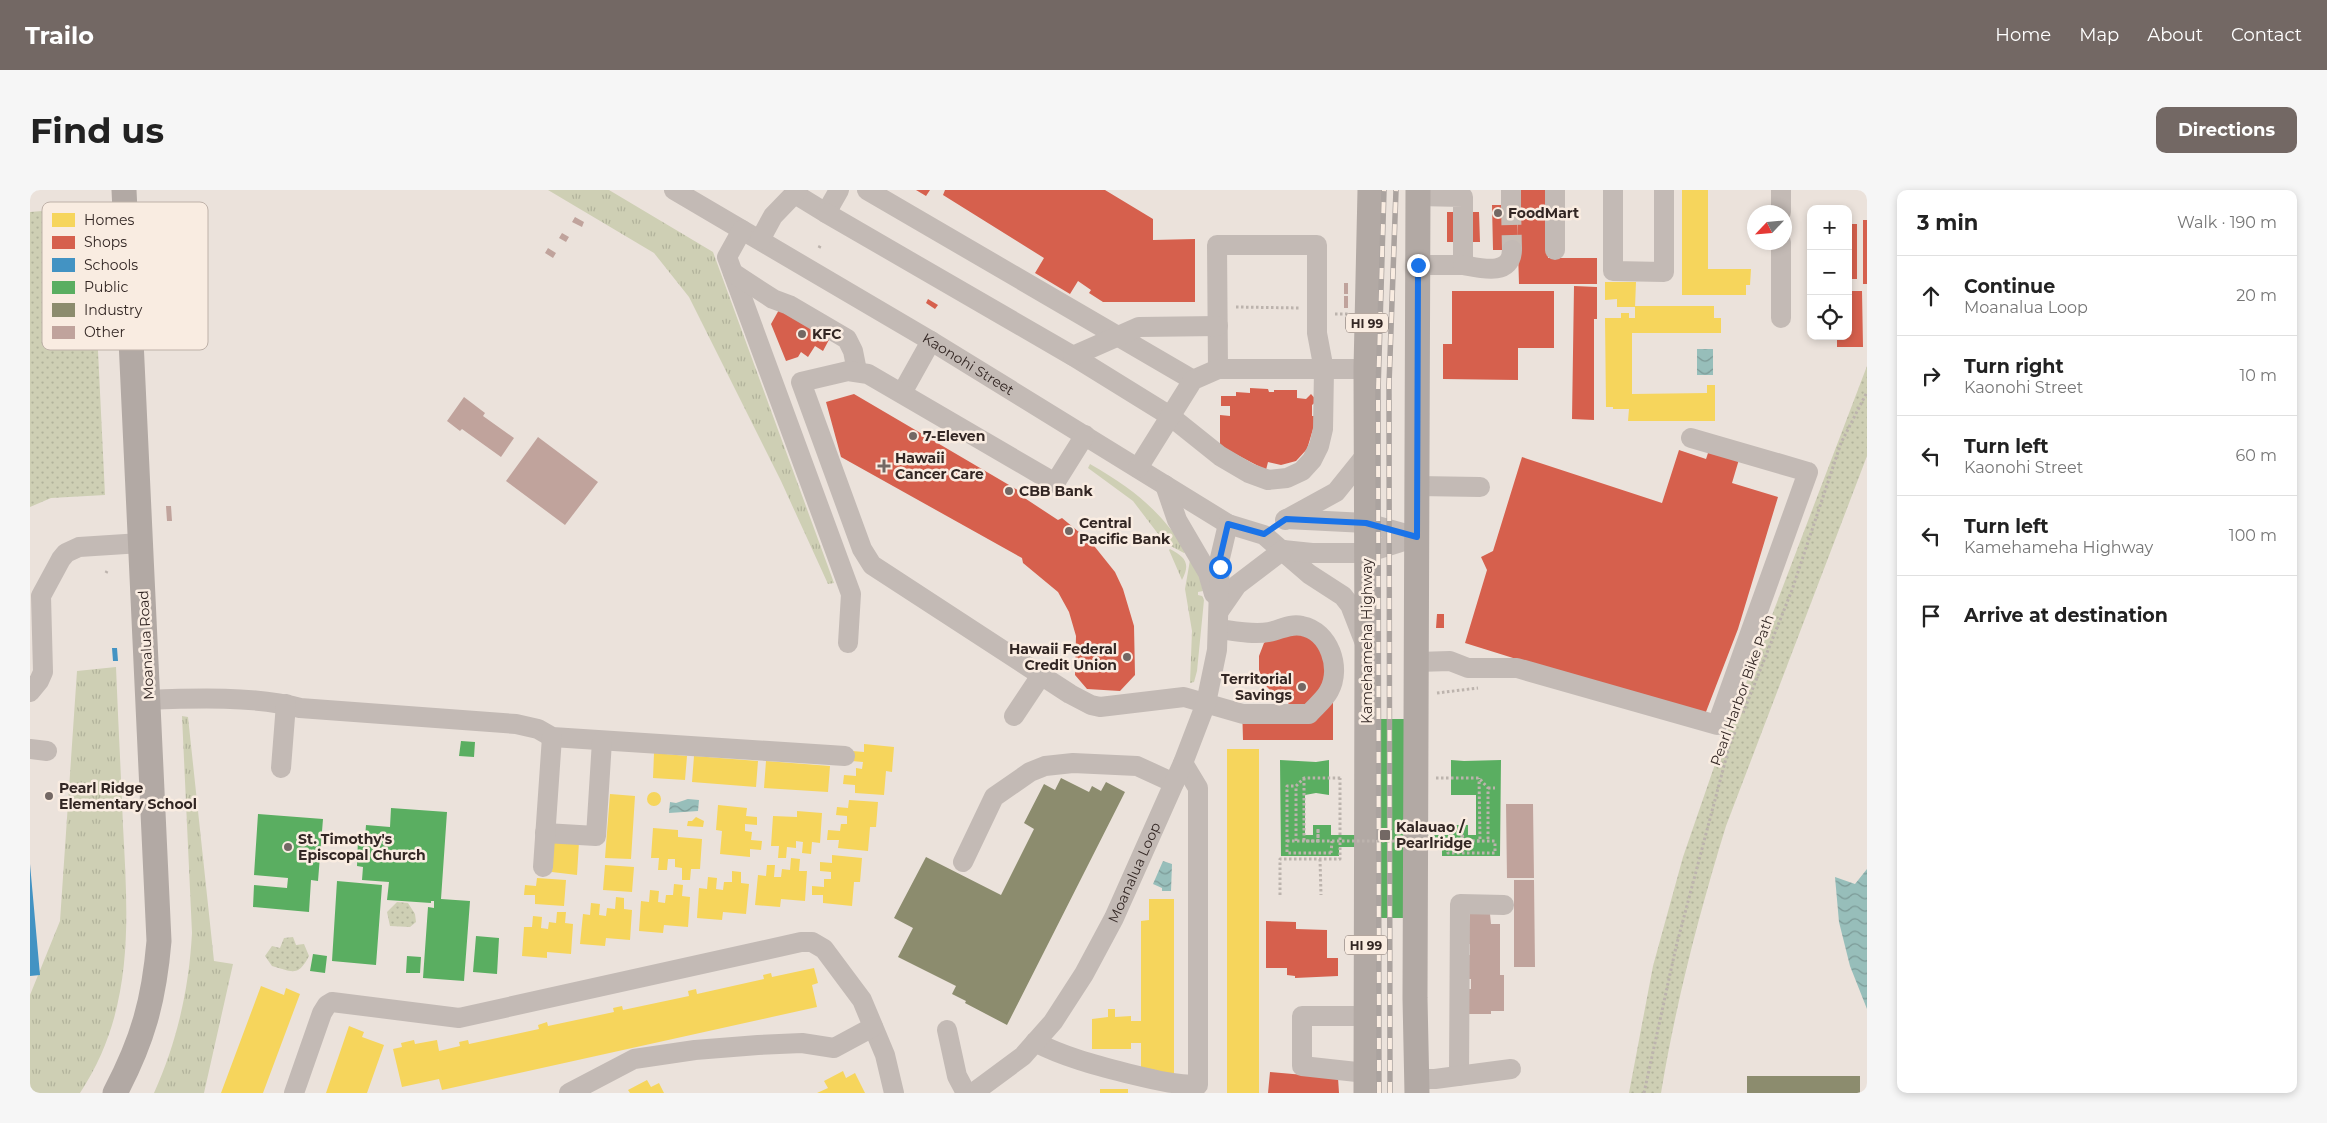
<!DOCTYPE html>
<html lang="en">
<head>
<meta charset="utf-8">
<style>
  body { margin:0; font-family:Montserrat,sans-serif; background:#f6f6f6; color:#222 }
  .controls { position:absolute; right:15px; top:15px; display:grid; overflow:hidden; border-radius:10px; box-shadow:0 2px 8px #0003 }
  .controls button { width:45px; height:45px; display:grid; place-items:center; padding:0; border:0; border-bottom:1px solid #e0e0e0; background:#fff; color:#222; font:25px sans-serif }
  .compass { position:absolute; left:1717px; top:15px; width:45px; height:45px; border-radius:50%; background:#fff; box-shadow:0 2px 8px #0003; rotate:244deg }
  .stop { position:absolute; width:15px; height:15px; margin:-11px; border:4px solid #1a73e8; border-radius:50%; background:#fff }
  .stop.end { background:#1a73e8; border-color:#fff; box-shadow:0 1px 5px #0008 }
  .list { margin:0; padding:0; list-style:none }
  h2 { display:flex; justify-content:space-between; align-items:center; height:65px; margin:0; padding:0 20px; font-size:21px }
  h2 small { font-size:16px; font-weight:400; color:#767676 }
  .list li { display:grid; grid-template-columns:32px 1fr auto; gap:15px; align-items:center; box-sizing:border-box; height:80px; padding:0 20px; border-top:1px solid #e0e0e0 }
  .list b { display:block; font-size:19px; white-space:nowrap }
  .list p { margin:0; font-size:16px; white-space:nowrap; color:#767676 }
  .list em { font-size:16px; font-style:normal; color:#767676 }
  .icon { flex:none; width:28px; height:28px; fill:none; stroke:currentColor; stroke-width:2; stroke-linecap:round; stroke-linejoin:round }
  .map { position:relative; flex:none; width:1837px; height:903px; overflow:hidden; border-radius:10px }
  header { display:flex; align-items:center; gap:30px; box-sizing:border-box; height:70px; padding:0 25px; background:#736864; color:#fff }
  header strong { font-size:24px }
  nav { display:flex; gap:28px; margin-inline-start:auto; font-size:18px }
  .intro { display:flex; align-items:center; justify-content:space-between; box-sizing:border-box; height:120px; padding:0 30px }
  h1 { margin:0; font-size:35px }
  .button { padding:12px 22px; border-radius:10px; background:#736864; color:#fff; font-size:18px; font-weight:700 }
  main { display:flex; gap:30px; padding:0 30px }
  aside { flex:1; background:#fff; border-radius:10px; box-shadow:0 2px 8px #0003 }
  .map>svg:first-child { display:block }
  .grass { fill:url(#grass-tufts) }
  .park { fill:url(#park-dots) }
  .water { fill:url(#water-waves) }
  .homes { fill:#f6d55c }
  .shops { fill:#d6604d }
  .schools { fill:#4393c3 }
  .public { fill:#5aae61 }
  .industry { fill:#8c8c6e }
  .building { fill:#c0a39c }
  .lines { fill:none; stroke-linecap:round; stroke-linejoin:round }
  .minor-tunnel { stroke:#c6bdb6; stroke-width:20; stroke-dasharray:20 10; stroke-linecap:butt }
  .path { stroke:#bcb3ad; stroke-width:3; stroke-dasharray:2.5 2.5; stroke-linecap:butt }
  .minor { stroke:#c3bab5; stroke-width:20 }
  .major { stroke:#b2a9a4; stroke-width:25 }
  .rail-casing { stroke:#aba39f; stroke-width:5.5 }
  .rail { stroke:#f9ece1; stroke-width:4; stroke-dasharray:11; stroke-linecap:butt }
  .path-bridge { stroke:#bcb3ad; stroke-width:3; stroke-dasharray:2.5 2.5; stroke-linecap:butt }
  .route { stroke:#1a73e8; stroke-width:6 }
  .poi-dot { fill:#736864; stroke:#f9ece1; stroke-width:2 }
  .labels { text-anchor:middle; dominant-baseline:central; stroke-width:5; stroke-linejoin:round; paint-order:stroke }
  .shield { fill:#f9ece1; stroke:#6e625d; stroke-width:1 }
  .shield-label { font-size:12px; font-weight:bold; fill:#332724 }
  .poi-label { font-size:14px; font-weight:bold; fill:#332724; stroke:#f9ece1; text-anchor:start }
  .street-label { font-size:14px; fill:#332724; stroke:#f9ece1 }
  .key { fill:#f9ece1; stroke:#beb1a8; stroke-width:1 }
  .key-label { font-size:14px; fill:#332724 }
</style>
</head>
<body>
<header>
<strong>Trailo</strong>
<nav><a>Home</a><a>Map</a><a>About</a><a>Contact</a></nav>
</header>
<div class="intro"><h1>Find us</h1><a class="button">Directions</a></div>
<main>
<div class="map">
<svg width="1837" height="903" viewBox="0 0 1837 903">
  <defs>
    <pattern id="grass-tufts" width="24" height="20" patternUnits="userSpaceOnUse" patternTransform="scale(1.25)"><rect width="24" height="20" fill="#cecfb4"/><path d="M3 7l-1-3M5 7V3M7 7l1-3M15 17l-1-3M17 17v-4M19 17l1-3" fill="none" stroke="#b1b29b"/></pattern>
    <pattern id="park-dots" width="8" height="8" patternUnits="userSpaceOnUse" patternTransform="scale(1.25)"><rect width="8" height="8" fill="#cecfb4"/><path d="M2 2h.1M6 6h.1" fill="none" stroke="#b1b29b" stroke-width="1.8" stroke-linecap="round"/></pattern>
    <pattern id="water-waves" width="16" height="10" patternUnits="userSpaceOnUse" patternTransform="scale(1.25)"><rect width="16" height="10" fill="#97beba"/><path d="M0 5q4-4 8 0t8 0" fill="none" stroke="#7c9a97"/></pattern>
  </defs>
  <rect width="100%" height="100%" fill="#ebe2db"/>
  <!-- grass -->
  <path class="grass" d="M518,0H579L683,62L804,393L798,394L751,291L659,107L624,63Z
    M1060,274C1105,300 1127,318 1157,361L1154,363L1135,353L1103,311L1058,278Z
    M1140,359C1155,367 1161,373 1152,390L1139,360Z
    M1160,370L1169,384L1173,401L1168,402V405L1172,406L1174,410L1167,481L1164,492L1160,493L1162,441L1155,399Z
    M86,477C88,530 91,583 93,636C98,730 105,820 50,903H0V805L30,731L47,481Z
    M152,526L158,527L184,771L203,774L174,903H124C147,852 159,799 162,743Z"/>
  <!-- park -->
  <path class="park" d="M61,17L75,305L21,308L0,317V22Z
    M1837,176V266L1696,636C1669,724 1646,812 1631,903H1599L1623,776L1653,667L1683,580Z
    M367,712L378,713L385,724L386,732L380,737L360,736L357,722Z
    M263,747L266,755L274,754L279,766C268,787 263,782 242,776L235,766L242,756L250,758L254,748Z"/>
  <!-- water -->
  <path class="water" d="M1667,159H1683V185H1667Z
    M658,609L669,610L668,621L639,623L640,612L646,613Z
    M1133,671L1142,674L1141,701H1132V698L1123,694Z
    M1837,679V819L1820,776L1809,732L1805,687L1825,694Z"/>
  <!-- homes -->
  <path class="homes" d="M1652,0H1678V79H1721L1720,95H1716V105H1652Z
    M1575,92H1606L1605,117H1587V109L1575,110Z
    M1605,116H1684V128H1691V143H1602V204L1677,203V195H1685V231H1598L1599,219H1583V217H1576L1575,128H1591V123H1599V128H1605Z
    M834,554L864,557L862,582L856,581L854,605L825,603V595L813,594L814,585L826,586V578L832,579L833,572L822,571V561L834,562Z
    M1197,559H1229V903H1197Z
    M624,563L657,566L655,590L623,588Z
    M664,566L728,571L726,597L662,592Z
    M736,571L800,576L798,602L734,598Z
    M617 609a7 7 0 1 1 14 0a7 7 0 1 1-14 0Z
    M580,604L605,606L601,669L575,668Z
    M819,610L848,612L846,637H840L838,661L808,658L809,650H797L798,640L810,641L811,634H817V626L806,625L807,617L818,618Z
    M688,615L717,618L716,626L727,627V635L715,634V641L722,642L721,650L732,651L731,660L720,659V667L690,664L692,641L686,640Z
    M767,621L792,623L790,653L782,652L781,664L772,663L773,652L766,651V658L757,657L756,668H748L749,656H741L743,626L767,627Z
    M666,627L674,631L673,637L657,636L658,631H662Z
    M623,638L648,640V647L672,649L670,679H661L660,690H652V678L645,677V669H638L637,680H628L629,668H621Z
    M524,650L549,652L547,685L522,682Z
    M802,665L832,668L830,692H824L822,716L793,713V705H782V696L794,697V689H801V682L790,681V672L802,673Z
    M761,668L770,669L769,681H777L775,711L751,709L750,717L725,715L728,685L736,686L737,675H745L744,687H751L752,679L760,680Z
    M575,675L604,677L602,702L573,700Z
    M702,681L711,682V693L719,694L716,724L693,722L692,730L667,728L669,698L677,699L678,687L687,688L686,699L693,700L694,692H702Z
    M507,688L536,690L534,716L505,714V705H494L495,695L506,696Z
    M644,694L653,695L652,706L660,707L658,737L634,735L633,743L609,741L611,711L619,712L620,700L629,701L628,712L635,713L636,705H643Z
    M586,707L594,708V719L602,720L600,750L576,748L575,756L550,754L553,724L560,725L561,713L570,714L569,725L576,726L577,718L585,719Z
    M1119,709H1144V883H1111V853H1101V859H1062V829L1078,827V819H1085V827L1101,826V831H1111V731L1119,730Z
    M527,722H536L535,733L543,734L541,764L517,762V768L492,766L494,737H502L503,726L512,727L511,738L518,739L519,732L526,733Z
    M784,778L788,793L782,795L787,817L412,900L409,889L372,897L363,859L372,857L371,853L384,850L385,854L407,850L409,861L430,856L429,852L438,850L439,854L509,839L508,835L517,832L518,836L584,822L583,818L592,816L593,820L659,806L658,801L666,799L667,804L734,789L733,785L741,783L742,787Z
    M231,796L254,805L256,798L270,804L233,903H191Z
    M319,836L334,842L332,847L354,855L337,903H296Z
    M813,881L816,888L825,883L835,903H787L798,898L794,891Z
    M617,890L621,897L629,893L634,903H600L598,900Z
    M1070,899H1098V903H1070Z"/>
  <!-- shops -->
  <path class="shops" d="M886,0H900L896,6Z
    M915,0H1075L1123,29V50L1165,49V112H1073L1059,103L1061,100L1048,91L1040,104L1005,83L1014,68L913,5Z
    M1488,0H1517L1518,68H1567V94H1489L1488,60H1463L1462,15H1487L1488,49Z
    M1417,22H1449L1450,52H1417Z
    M1833,30H1837V94H1833Z
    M1818,34H1827V89H1818Z
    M1544,96L1567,97V129H1564V230L1542,229Z
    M1422,101H1524V158H1488V190L1413,189V154H1422Z
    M1818,101H1832L1833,157H1807V146H1818Z
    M898,109L908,115L905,119L896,113Z
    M750,118L801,146L793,161L785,156L778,167L771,162L768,167L756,171L741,134Z
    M1220,198L1238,199L1239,202H1244V200H1267V208L1276,209L1281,204L1287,211L1282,215V226H1287L1277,259L1266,271L1251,275L1238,272L1236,280L1190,256V225L1200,226V216H1191V206H1206V202L1220,203Z
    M824,204L991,302L993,307L1028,330L1032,328L1061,352L1085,382L1093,399L1104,436L1105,485L1090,501L1057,499L1045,485L1046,446L1039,422L1028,402L993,373L992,368L811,267L796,212Z
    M1649,260L1676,269L1679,260L1710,266L1702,293L1748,307L1708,439L1674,527L1435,453L1457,380L1451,367L1463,361L1492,267L1632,313Z
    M1407,424H1414V438H1406Z
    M1257,438L1294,454L1303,508V550H1213L1212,515L1258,516L1259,510L1244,504L1234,494L1229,480V466L1234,453L1244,444Z
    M1236,731L1266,732V739L1297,740V768H1308V786L1265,788V786L1257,785V778H1236Z
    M1240,882L1308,888L1309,903H1238Z"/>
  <!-- schools -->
  <path class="schools" d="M82,458H87L88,471H83Z
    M0,674L10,785L0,786Z"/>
  <!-- public -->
  <path class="public" d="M1333,529H1374L1381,645H1419L1420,635H1438V645H1446V605H1421V570L1434,571L1471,570L1470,666H1412V657H1381L1375,728H1333L1327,657H1309V666H1251L1250,570L1286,572L1299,570V605L1286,603L1275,605V645H1283V635H1301V645H1327Z
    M431,551L445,552L444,567L429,566Z
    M361,618L417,622L411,709L440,711L434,791L393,788L398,717L404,718V711H401V713L357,710L359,692L332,690L333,677L327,676L328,648H335L336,635L360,637Z
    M228,624L293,629L288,691L281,690L279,722L223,717L224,695L257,698L258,688L224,685Z
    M307,691L352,695L346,775L302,771Z
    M446,746L469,748L467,784L443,782Z
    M283,764L297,766L295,783L280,781Z
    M377,766L391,767L390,783H376Z"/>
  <!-- industry -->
  <path class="industry" d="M1031,588L1059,602L1062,596L1071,601L1076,592L1095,602L977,835L935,813L936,811L922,804L926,796L868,767L883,738L864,728L896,667L971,705L1004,639L994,633L1014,594L1025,600Z
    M1717,886H1830V903H1717Z"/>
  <!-- building -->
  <path class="building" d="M545,27L554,32L552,37L542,32Z
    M532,43L539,47L536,52L529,48Z
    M518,58L526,63L523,68L515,63Z
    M1314,93H1318V104H1314Z
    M1314,106H1318V118H1314Z
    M434,207L455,223L453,226L484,248L471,267L432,239L430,241L417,231Z
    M508,247L568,292L535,335L476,291Z
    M136,316H141L142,331H137Z
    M1476,614H1503L1504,688H1477Z
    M1484,690H1504L1505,777H1484Z
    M1440,724H1460L1461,734H1470V785H1474V821H1461V824H1437V799H1441V789H1437V765H1440V754H1437Z"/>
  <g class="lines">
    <!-- minor-tunnel -->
    <path class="minor-tunnel" d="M1481,15L1482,60"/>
    <!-- path -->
    <path class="path" d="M789,58L791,54
      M1206,117L1270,118
      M1305,124H1318
      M76,383L77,381
      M1407,503L1448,498
      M1713,523L1762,400L1811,253L1837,202
      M1688,553L1699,557
      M1274,588V651H1288V639
      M1406,588H1449L1458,598V651
      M1458,598H1465
      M1432,640L1433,651H1450L1449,588
      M1266,651V596
      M1418,652V663H1465V651
      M1301,663H1257V596H1266L1274,588H1311
      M1290,669L1291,705
      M1250,705V669H1310V588
      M1614,903L1646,757L1699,557L1705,542"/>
    <!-- minor -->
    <g class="minor">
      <path id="s1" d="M644,0L901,151L1198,334L1234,345L1279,384L1313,406L1320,415L1334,451"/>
      <path d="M837,0L1163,190"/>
      <path d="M1525,0V60"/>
      <path d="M1583,0V81L1634,82V0"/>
      <path d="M1751,0V22"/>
      <path d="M765,4L796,23L809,0"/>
      <path d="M1388,6L1433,7V75H1388"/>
      <path d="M1481,15V0"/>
      <path d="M796,23L1043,166L1140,226L1190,266L1219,283L1238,290L1257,288L1272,281L1282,270L1289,256L1293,239L1294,180L1287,143V55H1187L1188,179"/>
      <path d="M712,40L697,67L821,404L818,453"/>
      <path d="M730,50L743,26L768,0"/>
      <path d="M1433,75C1450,78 1481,87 1482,60"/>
      <path d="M703,83L743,109L759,115L817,149L823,161L827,181"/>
      <path d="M1751,128V52"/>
      <path d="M1043,166L1109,137L1188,136"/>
      <path d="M872,203L901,151"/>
      <path d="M1055,245L1025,293L838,184L818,181L771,192L832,359L842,375L1040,504L1061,515L1070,517L1154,507L1213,524H1279C1285,517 1295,509 1299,501C1312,478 1299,441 1272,436C1260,433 1250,440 1239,442C1223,445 1204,441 1189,439"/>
      <path d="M1108,278L1163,190L1188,179H1336"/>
      <path d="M1135,295L1147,330L1178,383L1184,404"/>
      <path d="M1388,296L1450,297"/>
      <path d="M1256,329L1336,333L1387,347"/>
      <path d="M1255,330L1306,302L1335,266"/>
      <path d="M1253,360L1282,363H1336L1387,347"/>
      <path d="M1189,421L1207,395L1253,360"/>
      <path d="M1387,472L1420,471L1438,478H1487L1687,535L1778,282L1661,248"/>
      <path d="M0,502L9,491L13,482L11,406L31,369L36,363L49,357L111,353"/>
      <path d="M118,510C164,508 226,506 270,518L486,534L508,539L522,547L815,566"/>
      <path d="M984,526L1012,484"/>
      <path d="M0,559L17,561"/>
      <path d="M251,578L256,514"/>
      <path d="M515,643L566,646L572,551"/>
      <path d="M933,672L964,607L1000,582L1015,576L1043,573L1107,576L1144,593"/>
      <path d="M513,677L522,547"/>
      <path d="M917,840L927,886L936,903"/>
      <path d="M1005,852C1034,867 1065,875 1096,883C1121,889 1143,895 1168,895V598L1153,573"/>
      <path d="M1336,883L1272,876V826H1336"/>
      <path d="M1429,886L1430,714L1474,715"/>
      <path d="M1387,889H1405L1481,879"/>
      <path d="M264,903L292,823L297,815L302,812L429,828L771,752H782L794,759L832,810L855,865L864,903"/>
      <path d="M539,903L604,869L665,860L728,855L772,853L804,858L843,837"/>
      <path id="s2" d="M943,903L993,866L1023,832L1054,784L1084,728L1153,573L1176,513L1187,460L1190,368L1198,334"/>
    </g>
    <!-- major -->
    <path class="major" d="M85,903C113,850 124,810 129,751L94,0
      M1336,903L1337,461L1336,179L1340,0
      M1387,903L1385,808L1388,0"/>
    <!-- rail casing -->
    <g class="rail-casing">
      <path id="rail" d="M1349,903L1348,201L1354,0
        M1360,903L1359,195L1366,0"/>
    </g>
    <!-- rail -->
    <use href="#rail" class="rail"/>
    <!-- path-bridge -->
    <path class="path-bridge" d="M1288,639V651
      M1432,640V651
      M1257,651H1465
      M1301,663L1302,651"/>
  </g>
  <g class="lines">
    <!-- route -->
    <path class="route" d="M1190,377V368L1198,334L1234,344L1256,329L1336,333L1387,347L1388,75"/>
  </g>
  <!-- markers -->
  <g class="poi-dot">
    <circle cx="1468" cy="23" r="5"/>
    <circle cx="772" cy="144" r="5"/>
    <circle cx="883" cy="246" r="5"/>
    <path d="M851.5 268.5h5v5h5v5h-5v5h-5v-5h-5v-5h5z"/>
    <circle cx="979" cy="301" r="5"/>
    <circle cx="1039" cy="341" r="5"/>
    <circle cx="1097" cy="467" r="5"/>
    <circle cx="1272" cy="497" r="5"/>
    <circle cx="19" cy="606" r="5"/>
    <rect x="1349" y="639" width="12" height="12" rx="2.5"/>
    <circle cx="258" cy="657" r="5"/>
  </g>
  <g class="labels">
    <!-- shield labels -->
    <g class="shield">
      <rect x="1316" y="123.5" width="42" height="19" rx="4"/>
      <rect x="1315" y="745.5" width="42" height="19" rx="4"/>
    </g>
    <g class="shield-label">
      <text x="1337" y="133">HI 99</text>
      <text x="1336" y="755">HI 99</text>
    </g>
    <!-- poi labels -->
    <g class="poi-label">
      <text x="1478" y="23">FoodMart</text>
      <text x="782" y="144">KFC</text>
      <text x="893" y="246">7-Eleven</text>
      <text x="865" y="268">Hawaii<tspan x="865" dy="16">Cancer Care</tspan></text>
      <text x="989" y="301">CBB Bank</text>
      <text x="1049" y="333">Central<tspan x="1049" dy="16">Pacific Bank</tspan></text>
      <text x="1087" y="459" text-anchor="end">Hawaii Federal<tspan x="1087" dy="16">Credit Union</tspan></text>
      <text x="1262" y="489" text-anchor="end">Territorial<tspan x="1262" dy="16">Savings</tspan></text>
      <text x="29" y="598">Pearl Ridge<tspan x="29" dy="16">Elementary School</tspan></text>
      <text x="1366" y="637">Kalauao /<tspan x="1366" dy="16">Pearlridge</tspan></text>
      <text x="268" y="649">St. Timothy's<tspan x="268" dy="16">Episcopal Church</tspan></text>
    </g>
    <!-- street labels -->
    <g class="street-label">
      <text stroke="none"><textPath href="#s1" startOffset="342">Kaonohi Street</textPath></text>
      <text transform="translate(1337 451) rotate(-90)">Kamehameha Highway</text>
      <text transform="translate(116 455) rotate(-93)">Moanalua Road</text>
      <text transform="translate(1712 500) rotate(-70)">Pearl Harbor Bike Path</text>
      <text stroke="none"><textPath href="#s2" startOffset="278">Moanalua Loop</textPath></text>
    </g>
  </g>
  <!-- legend -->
  <rect x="12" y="12" width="166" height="148" rx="8" class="key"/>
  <rect x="22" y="23" width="23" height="14" fill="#f6d55c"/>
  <rect x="22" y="46" width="23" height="13" fill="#d6604d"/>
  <rect x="22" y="68" width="23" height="14" fill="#4393c3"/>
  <rect x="22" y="91" width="23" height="13" fill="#5aae61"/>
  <rect x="22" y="113" width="23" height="14" fill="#8c8c6e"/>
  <rect x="22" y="136" width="23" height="13" fill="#c0a39c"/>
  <g class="key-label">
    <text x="54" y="35">Homes</text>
    <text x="54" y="57">Shops</text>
    <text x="54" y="80">Schools</text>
    <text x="54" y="102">Public</text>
    <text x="54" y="125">Industry</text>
    <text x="54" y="147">Other</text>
  </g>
</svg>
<div class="controls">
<button>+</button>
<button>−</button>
<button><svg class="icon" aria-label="locate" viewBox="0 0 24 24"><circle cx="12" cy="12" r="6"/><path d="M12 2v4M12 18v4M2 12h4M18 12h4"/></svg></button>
</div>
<svg class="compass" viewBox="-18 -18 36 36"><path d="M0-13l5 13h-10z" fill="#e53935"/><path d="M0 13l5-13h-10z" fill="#767676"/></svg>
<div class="stop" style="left:1190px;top:377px"></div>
<div class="stop end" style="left:1388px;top:75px"></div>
</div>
<aside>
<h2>3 min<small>Walk · 190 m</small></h2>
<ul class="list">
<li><svg class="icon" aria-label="ahead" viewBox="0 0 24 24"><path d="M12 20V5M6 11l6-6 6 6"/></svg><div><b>Continue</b><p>Moanalua Loop</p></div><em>20 m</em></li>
<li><svg class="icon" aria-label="right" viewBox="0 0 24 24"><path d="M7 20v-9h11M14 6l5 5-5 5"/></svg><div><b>Turn right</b><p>Kaonohi Street</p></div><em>10 m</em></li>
<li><svg class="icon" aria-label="left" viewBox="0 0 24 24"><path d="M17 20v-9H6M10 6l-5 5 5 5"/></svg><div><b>Turn left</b><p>Kaonohi Street</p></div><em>60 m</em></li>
<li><svg class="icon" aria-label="left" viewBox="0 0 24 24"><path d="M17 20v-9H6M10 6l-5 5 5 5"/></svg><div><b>Turn left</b><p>Kamehameha Highway</p></div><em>100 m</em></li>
<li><svg class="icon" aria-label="arrive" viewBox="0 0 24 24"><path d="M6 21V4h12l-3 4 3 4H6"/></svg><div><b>Arrive at destination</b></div></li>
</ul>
</aside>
</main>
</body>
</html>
